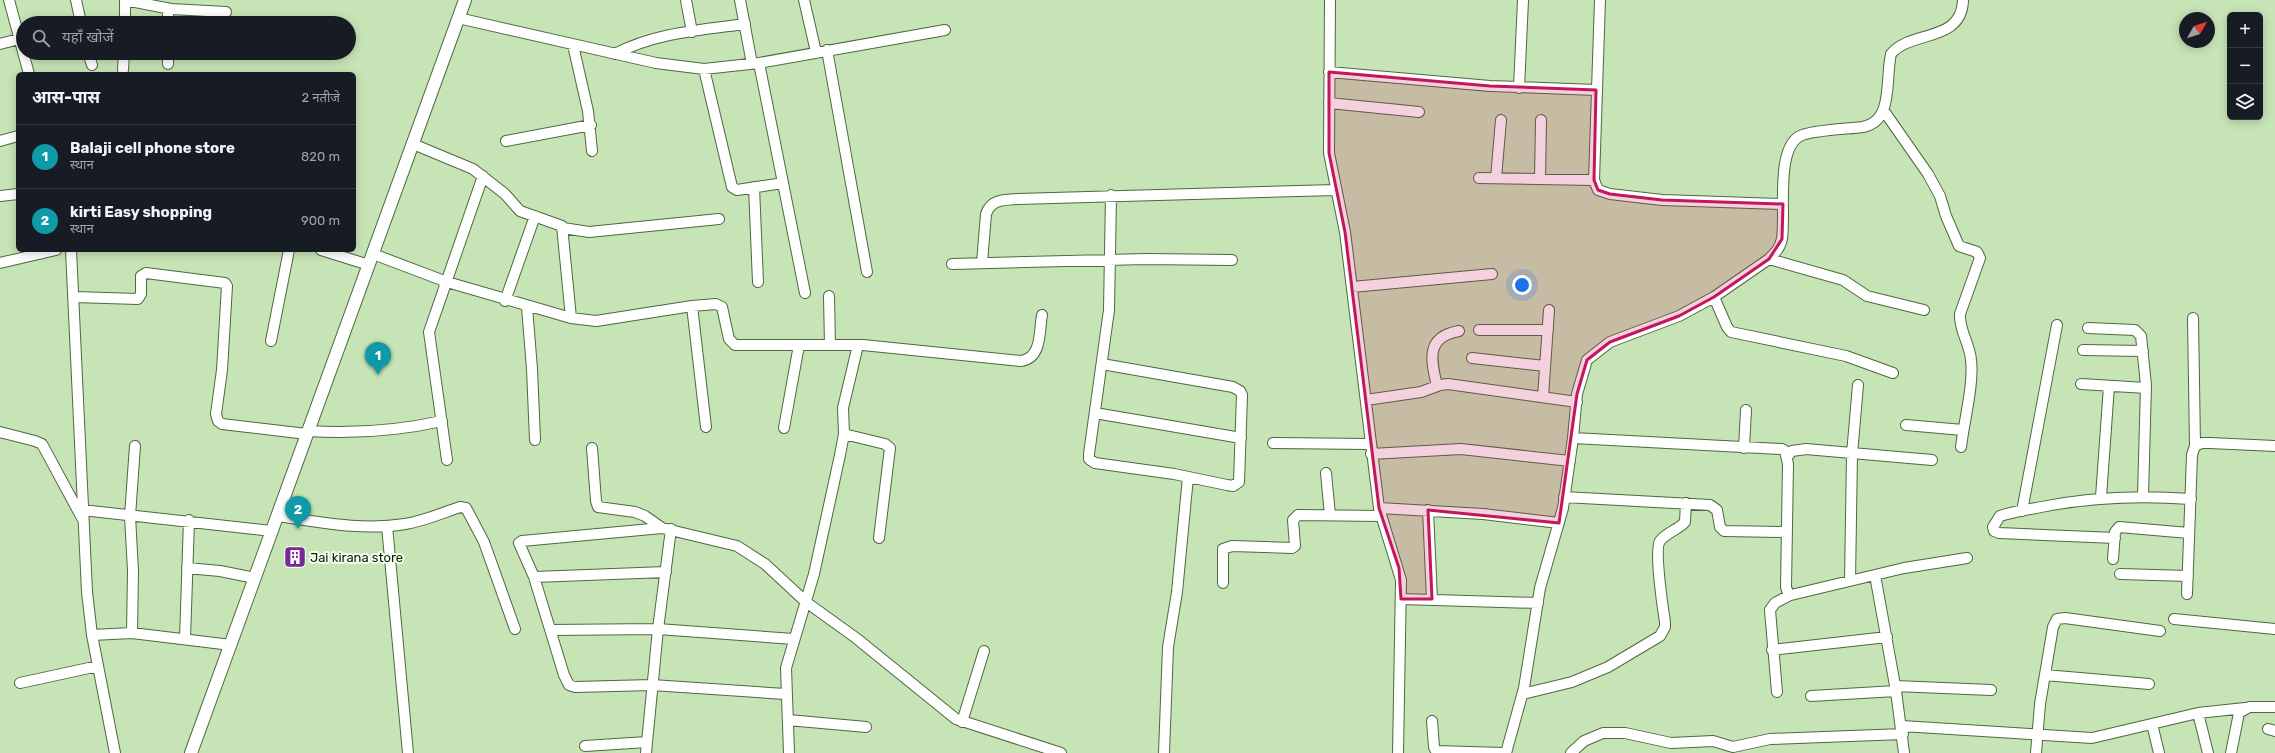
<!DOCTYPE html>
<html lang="hi">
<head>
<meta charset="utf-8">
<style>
  body { margin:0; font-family:Rubik,"Noto Sans Devanagari",sans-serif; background:#242831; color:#f1f3f6 }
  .controls { position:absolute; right:12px; top:12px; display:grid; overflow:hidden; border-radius:6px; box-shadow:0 2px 10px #0003 }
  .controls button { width:36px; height:36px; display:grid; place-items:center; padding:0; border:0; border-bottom:1px solid #363941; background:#171b24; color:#f1f3f6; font:20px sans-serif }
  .compass { position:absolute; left:2179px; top:12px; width:36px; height:36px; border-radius:50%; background:#171b24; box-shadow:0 2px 10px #0003; rotate:51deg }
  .you { position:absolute; left:1522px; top:285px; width:14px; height:14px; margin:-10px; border:3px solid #fff; border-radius:50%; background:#1a73e8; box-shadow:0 0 0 6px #1a73e833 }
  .badge { display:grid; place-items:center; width:26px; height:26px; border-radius:50%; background:#2563eb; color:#fff; font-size:13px; font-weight:700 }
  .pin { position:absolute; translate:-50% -33px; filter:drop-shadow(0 1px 2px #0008) }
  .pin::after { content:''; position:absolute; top:21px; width:14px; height:12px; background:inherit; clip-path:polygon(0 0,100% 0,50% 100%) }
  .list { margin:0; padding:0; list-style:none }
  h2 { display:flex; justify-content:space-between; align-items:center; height:52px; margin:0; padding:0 16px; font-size:17px }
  h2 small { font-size:13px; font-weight:400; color:#9ea1a6 }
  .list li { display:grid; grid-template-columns:26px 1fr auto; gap:12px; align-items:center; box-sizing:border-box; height:64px; padding:0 16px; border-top:1px solid #363941 }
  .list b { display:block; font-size:15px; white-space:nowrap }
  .list p { margin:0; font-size:13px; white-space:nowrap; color:#9ea1a6 }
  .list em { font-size:13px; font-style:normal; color:#9ea1a6 }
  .icon { flex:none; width:22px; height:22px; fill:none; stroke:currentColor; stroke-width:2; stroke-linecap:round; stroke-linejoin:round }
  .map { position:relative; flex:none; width:2275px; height:753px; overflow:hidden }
  .search { position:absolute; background:#171b24; box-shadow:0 2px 10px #0003; left:16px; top:16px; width:340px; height:44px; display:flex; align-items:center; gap:10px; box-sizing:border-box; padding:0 14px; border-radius:22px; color:#9ea1a6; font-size:15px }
  .panel { position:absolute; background:#171b24; box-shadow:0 2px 10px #0003; left:16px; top:72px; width:340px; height:180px; border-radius:6px }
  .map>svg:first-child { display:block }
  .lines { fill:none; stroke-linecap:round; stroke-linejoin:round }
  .minor-casing { stroke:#4e683f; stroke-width:12 }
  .tertiary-casing { stroke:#4e683f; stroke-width:14 }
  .minor { stroke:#fff; stroke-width:10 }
  .tertiary { stroke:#fff; stroke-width:12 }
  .marked { fill:#c2185b; fill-opacity:0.2; stroke:#c2185b; stroke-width:3; stroke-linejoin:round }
  .labels { text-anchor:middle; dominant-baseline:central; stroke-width:4; stroke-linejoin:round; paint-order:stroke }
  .poi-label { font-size:13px; fill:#0f1908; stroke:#f3ffec; text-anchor:start }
</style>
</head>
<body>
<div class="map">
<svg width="2275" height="753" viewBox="0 0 2275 753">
  <rect width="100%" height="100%" fill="#c7e4b6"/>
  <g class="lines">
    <!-- minor casing -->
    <g class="minor-casing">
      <path id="minor" d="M9,0L29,74
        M76,0L81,23
        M125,0L171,9L226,12
        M686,0L692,32
        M740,0L752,64
        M804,0L816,52
        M1330,0L1329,153L1345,232L1379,508L1401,580L1398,753
        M1600,0L1594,180L1598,190L1610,194L1662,200L1783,204
        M168,9V23
        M458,18L656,63L704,69L759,63L945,30
        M125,23V0
        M0,44L19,39
        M573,45L588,111L592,151
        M827,50L867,272
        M88,53L92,65
        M168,53V64
        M615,54C655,33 700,30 745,24
        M759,63L805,293
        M704,69L732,187L737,190L783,183
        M123,70L124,53
        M1329,72L1490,86L1596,90
        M1519,88L1523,0
        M1329,103L1419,112
        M1884,111L1928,174L1940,196L1946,216L1959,246L1977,252L1980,258L1960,314C1959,331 1970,344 1971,360C1974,384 1964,421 1961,447
        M0,141L18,136
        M506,141L591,125
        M413,144L473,169L505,194L520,211L562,226L571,318
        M1479,178L1594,180
        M1496,178L1501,120
        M1540,179L1541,120
        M754,187L758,282
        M0,196L18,194
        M563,228L589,232L719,219
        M71,250L87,592L92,635L115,753
        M321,250L369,265
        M373,254L447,282L571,318L596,321L692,306L716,304L722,307L729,339L735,345H863L1021,361C1042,358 1039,332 1042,315
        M1769,259L1843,280L1867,296L1924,310
        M0,263L56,250
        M982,263L986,214C991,199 1004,200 1018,199L1336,190
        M952,264L1146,259L1232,260
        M1352,287L1492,274
        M829,296L830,345
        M74,297L138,299L141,294V276L146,273L225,283L227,286L222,370L216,414L218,421L222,424L307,434
        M1714,297L1727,327L1731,332L1846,356L1893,373
        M505,301L535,216
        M692,306L706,427
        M527,307L532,369L535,440
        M2193,318L2195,446
        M2088,328L2135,330L2141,336L2146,385L2143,496
        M1479,330H1548
        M271,341L289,250
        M2083,350L2143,351
        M1472,358L1545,366
        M1102,364L1233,387L1240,391L1242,395L1239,482L1233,486L1227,485L1174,474L1095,463L1089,459V454L1109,310L1111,195
        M2081,384L2146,388
        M1437,386C1431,360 1425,337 1459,331
        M1543,397L1549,310
        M1366,400L1421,392L1440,385L1448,384L1577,402
        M1095,413L1241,438
        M1906,425L1963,430
        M784,428L799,345
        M308,431C354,434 397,431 442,421
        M0,432L35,441L42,444L82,518
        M844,434L885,444L890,448L879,538
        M1573,438L1782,449L1785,451L1788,464L1786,587L1788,593L1791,595L1904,568L1967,558
        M1273,443L1370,444
        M592,448L596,501L598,507L635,512L645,516L662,528
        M1744,448L1746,410
        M1371,454L1461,449L1570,461
        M1788,456L1792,451L1806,449L1932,460
        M447,460L429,332L483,176
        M1326,473L1330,515
        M1564,497L1710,505L1717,510L1720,527L1724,531L1786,532
        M2101,497L2109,386
        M1379,508L1483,514L1559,523
        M82,510L272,531
        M1428,510L1432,599
        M2022,511L2057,325
        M278,516C320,522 362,531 405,524C424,521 442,513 460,507L466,508L484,542L515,629
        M387,526L408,753
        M2115,538L1999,533L1994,531L1993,527L2000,516C2012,512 2024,510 2036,508C2088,497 2138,495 2191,499
        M2113,559L2115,532L2119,527L2189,533
        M187,568L220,571L255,578
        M2120,574L2188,576
        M1875,575L1896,691L1904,753
        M534,577L666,572
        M1850,581L1852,454L1858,385
        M1223,583V549L1232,546L1292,548L1295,546L1293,520L1298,515L1381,516
        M2187,594L2192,455L2195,446L2202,443H2210L2275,446
        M1401,599L1538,603
        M2174,619L2275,629
        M550,630L658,629L794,639
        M132,633L133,571L130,516L135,446
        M92,635L132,633L231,645
        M185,639L189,520
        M1772,650L1887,637
        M2045,675L2149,684
        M20,683L98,666
        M1895,686L1991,690
        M1777,692L1770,610L1775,603L1790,595
        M785,694L652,685L575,687L569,685L564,675L534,577L519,543L522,541L662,528L737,546L765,564L806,602L856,638L956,719L1061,753
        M1523,694L1572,682L1608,667L1660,636L1665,627V622C1663,610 1654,549 1660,541C1667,532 1678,530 1685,522L1686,503
        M1811,696L1896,691
        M2198,713L2208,753
        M788,720L866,727
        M1432,721L1434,747L1436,751L1503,753
        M962,722L984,651
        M2152,724L2159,753
        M1902,726L2092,738L2198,713L2245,708
        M2268,729L2275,731
        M585,746L647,742
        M646,753L658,629L671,529
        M789,753L786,668L814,574L840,455L844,434L843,408L858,345
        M1164,753L1168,647L1177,592L1188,477
        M1506,753L1524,688L1540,588L1563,508L1573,438L1577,394L1587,360L1610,342L1679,316L1714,297L1769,259C1775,253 1781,247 1782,238C1786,215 1775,149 1800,136C1812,130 1848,129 1863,127C1894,121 1885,80 1891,54C1910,30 1962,43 1963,0
        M1571,753L1584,741L1603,733H1625L1671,743L1713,741L1733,747L1770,739L1903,734
        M2036,753L2040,704L2053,627L2057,619L2065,618L2160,631
        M2231,753L2239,713L2249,707H2275"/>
    </g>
    <!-- tertiary casing -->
    <g class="tertiary-casing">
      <path id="tertiary" d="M191,753L465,0"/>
    </g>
    <!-- minor -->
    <use href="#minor" class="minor"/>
    <!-- tertiary -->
    <use href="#tertiary" class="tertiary"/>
  </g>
  <!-- marked area -->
  <path class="marked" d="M1329,72L1490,86L1596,90L1594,180L1598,190L1610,194L1662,200L1783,204L1782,239L1769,259L1714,297L1679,316L1610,342L1587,360L1577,394L1559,523L1428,510L1432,599H1401L1399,568L1379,508L1345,232L1329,153Z"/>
  <!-- icons -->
  <defs>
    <g id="building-square" transform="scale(1.15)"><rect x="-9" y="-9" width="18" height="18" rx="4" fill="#792899" stroke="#f3ffec"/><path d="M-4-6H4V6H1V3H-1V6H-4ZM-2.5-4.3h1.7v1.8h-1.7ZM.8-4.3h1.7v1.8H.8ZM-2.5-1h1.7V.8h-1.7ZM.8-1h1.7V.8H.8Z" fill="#fff"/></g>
  </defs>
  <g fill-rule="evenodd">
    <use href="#building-square" x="295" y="557"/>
  </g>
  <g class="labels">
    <!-- poi labels -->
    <g class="poi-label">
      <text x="310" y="557">Jai kirana store</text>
    </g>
  </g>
</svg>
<div class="controls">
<button>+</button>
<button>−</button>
<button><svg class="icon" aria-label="layers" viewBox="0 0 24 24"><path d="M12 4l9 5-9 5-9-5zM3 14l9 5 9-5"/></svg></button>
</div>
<svg class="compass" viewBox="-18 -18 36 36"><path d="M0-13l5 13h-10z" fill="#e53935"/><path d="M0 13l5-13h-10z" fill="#9ea1a6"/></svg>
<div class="you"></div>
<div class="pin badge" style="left:378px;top:375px;background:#0f9aa8">1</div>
<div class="pin badge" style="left:298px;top:529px;background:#0f9aa8">2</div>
<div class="search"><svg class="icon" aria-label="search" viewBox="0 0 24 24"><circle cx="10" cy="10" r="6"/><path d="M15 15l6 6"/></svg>यहाँ खोजें</div>
<section class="panel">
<h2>आस-पास<small>2 नतीजे</small></h2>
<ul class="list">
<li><span class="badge" style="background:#0f9aa8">1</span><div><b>Balaji cell phone store</b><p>स्थान</p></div><em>820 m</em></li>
<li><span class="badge" style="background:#0f9aa8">2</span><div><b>kirti Easy shopping</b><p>स्थान</p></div><em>900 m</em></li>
</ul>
</section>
</div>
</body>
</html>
